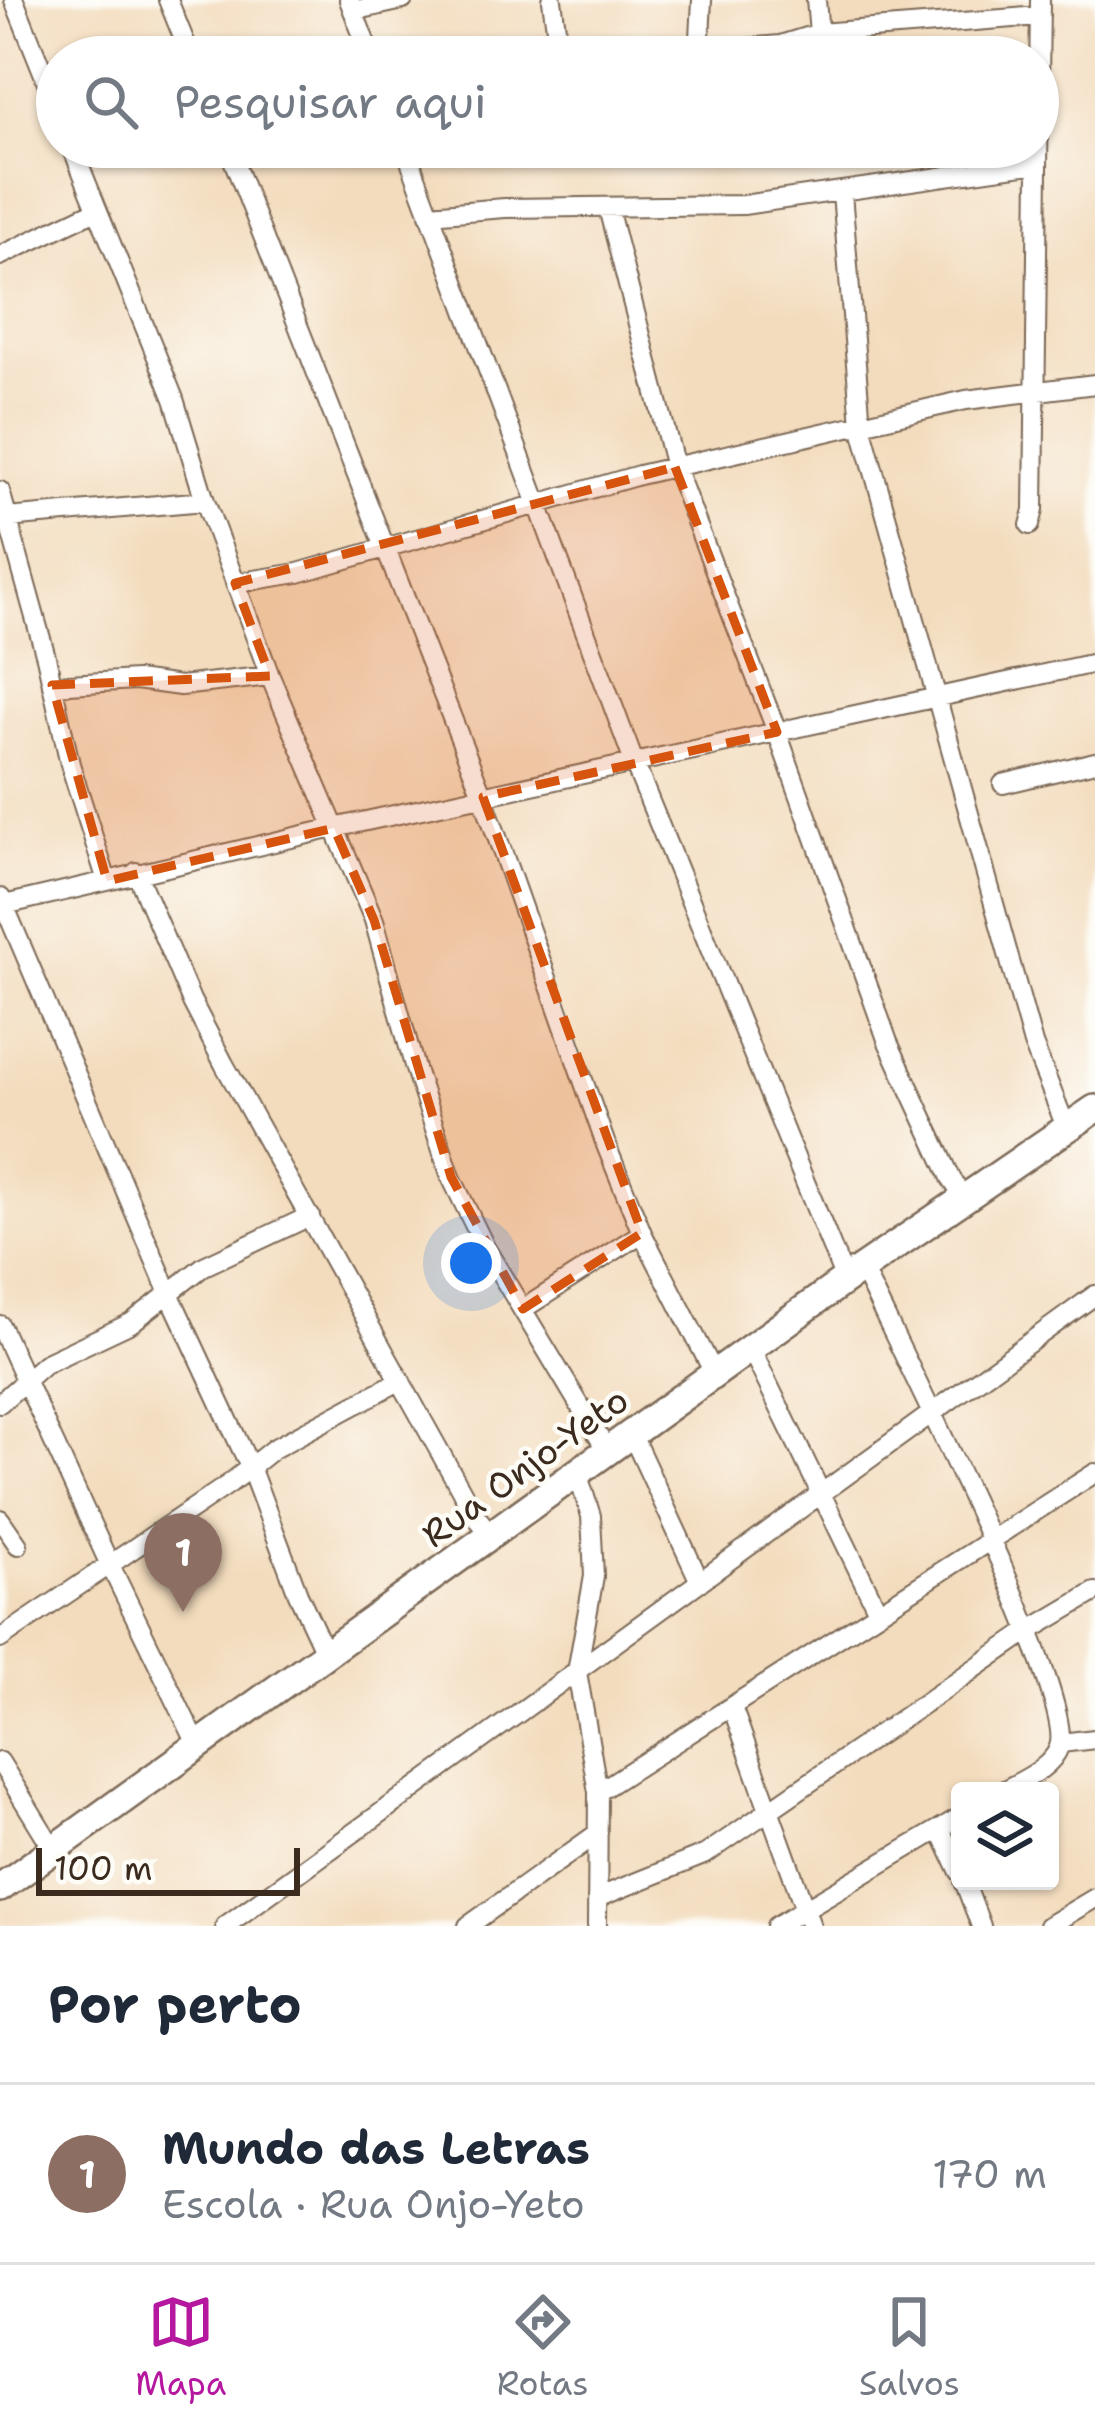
<!DOCTYPE html>
<html lang="pt">
<head>
<meta charset="utf-8">
<style>
  body { margin:0; font-family:"Shantell Sans",sans-serif; background:#f6f6f7; color:#1f2937 }
  .controls { position:absolute; right:36px; bottom:36px; display:grid; overflow:hidden; border-radius:12px; box-shadow:0 3px 9px #0004 }
  .controls button { width:108px; height:108px; display:grid; place-items:center; padding:0; border:0; border-bottom:3px solid #e0e1e3; background:#fff; color:#1f2937; font:60px sans-serif }
  .scale { position:absolute; left:36px; bottom:30px; width:264px; box-sizing:border-box; padding-left:12px; border:6px solid #3b2a1e; border-top:0; font-size:33px; line-height:42px; white-space:nowrap; color:#3b2a1e; -webkit-text-stroke:9px #fdfcf7; paint-order:stroke }
  .you { position:absolute; left:471px; top:1263px; width:42px; height:42px; margin:-30px; border:9px solid #fff; border-radius:50%; background:#1a73e8; box-shadow:0 0 0 18px #1a73e833 }
  .badge { display:grid; place-items:center; width:78px; height:78px; border-radius:50%; background:#b5179e; color:#fff; font-size:39px; font-weight:700 }
  .pin { position:absolute; translate:-50% -99px; filter:drop-shadow(0 3px 6px #0008) }
  .pin::after { content:''; position:absolute; top:63px; width:42px; height:36px; background:inherit; clip-path:polygon(0 0,100% 0,50% 100%) }
  .list { margin:0; padding:0; list-style:none }
  h2 { display:flex; justify-content:space-between; align-items:center; height:156px; margin:0; padding:0 48px; font-size:51px }
  h2 small { font-size:39px; font-weight:400; color:#747a83 }
  .list li { display:grid; grid-template-columns:78px 1fr auto; gap:36px; align-items:center; box-sizing:border-box; height:180px; padding:0 48px; border-top:3px solid #e0e1e3 }
  .list b { display:block; font-size:45px; white-space:nowrap }
  .list p { margin:0; font-size:39px; white-space:nowrap; color:#747a83 }
  .list em { font-size:39px; font-style:normal; color:#747a83 }
  .icon { flex:none; width:66px; height:66px; fill:none; stroke:currentColor; stroke-width:2; stroke-linecap:round; stroke-linejoin:round }
  .map { position:relative; flex:none; width:1095px; height:1926px; overflow:hidden }
  .search { position:absolute; background:#fff; box-shadow:0 3px 9px #0004; left:36px; right:36px; top:36px; height:132px; display:flex; align-items:center; gap:30px; box-sizing:border-box; padding:0 42px; border-radius:66px; color:#747a83; font-size:45px }
  .sheet { height:336px; background:#fff }
  nav { display:flex; justify-content:space-around; align-items:center; box-sizing:border-box; height:168px; border-top:3px solid #e0e1e3; background:#fff; font-size:33px; color:#747a83 }
  nav a { display:grid; justify-items:center; gap:6px }
  nav .on { color:#b5179e }
  .map>svg:first-child { display:block }
  .lines { fill:none; stroke-linecap:round; stroke-linejoin:round }
  .street-casing { stroke:#7b6856; stroke-width:22 }
  .secondary-casing { stroke:#7b6856; stroke-width:32 }
  .street { stroke:#fff; stroke-width:18 }
  .secondary { stroke:#fff; stroke-width:27 }
  .marked { fill:#d7540e; fill-opacity:0.2; stroke:#d7540e; stroke-width:9; stroke-dasharray:24 15; stroke-linejoin:round }
  .labels { text-anchor:middle; dominant-baseline:central; stroke-width:9; stroke-linejoin:round; paint-order:stroke }
  .street-label { font-size:36px; fill:#3b2a1e; stroke:#fdfcf7 }
</style>
</head>
<body>
<div class="map">
<svg width="1095" height="1926" viewBox="0 0 1095 1926">
  <rect width="100%" height="100%" fill="#fdfcf7"/>
  <filter id="ink" filterUnits="userSpaceOnUse"><feTurbulence type="fractalNoise" baseFrequency=".00833" numOctaves="2"/><feDisplacementMap in="SourceGraphic" scale="24" xChannelSelector="R" yChannelSelector="G"/><feConvolveMatrix kernelMatrix="1 2 1 2 8 2 1 2 1" color-interpolation-filters="sRGB"/></filter>
  <filter id="wash" filterUnits="userSpaceOnUse"><feTurbulence type="fractalNoise" baseFrequency=".004" numOctaves="4" result="noise"/><feDisplacementMap in="SourceGraphic" scale="48" xChannelSelector="R" yChannelSelector="G"/><feGaussianBlur stdDeviation="2.7" result="paint"/><feColorMatrix in="noise" values="0 0 0 0 0 0 0 0 0 0 0 0 0 0 0 0 0 1.4 0 .05"/><feComposite in="paint" operator="in"/></filter>
  <g filter="url(#wash)">
    <rect width="100%" height="100%" fill="#f3dcbd"/>
  </g>
  <g filter="url(#ink)">
    <g class="lines">
      <!-- street casing -->
      <g class="street-casing">
        <path id="street" d="M14,0L57,107
          M168,0L191,57
          M349,0L371,57
          M552,0L560,57
          M816,0L819,33L1040,16
          M353,11L403,0
          M699,52L780,45L819,33
          M699,57L702,0
          M72,147L174,399L205,501L270,676L374,920L415,1069L451,1177L486,1249L609,1454
          M228,147L483,797L606,1145L642,1233L715,1375
          M405,147L635,765L845,1280
          M842,193L861,425L1033,1044L1066,1127
          M608,208L675,467L777,732L888,1042L952,1180L964,1197
          M429,214L505,208L743,205L1038,163
          M0,256L96,210
          M0,491L46,657L70,764L107,881
          M7,518L205,501
          M1030,525L1034,510L1040,0
          M235,583L298,573L639,475L966,400L1095,384
          M52,685L136,680L180,686L270,676
          M1003,784L1095,762
          M136,872L191,1000L224,1064L475,1515L492,1536
          M1,898L169,1293L250,1467L298,1594L326,1654
          M0,906L334,828L1095,663
          M862,1268C894,1337 1077,1697 1059,1747C1051,1769 1022,1780 1003,1791
          M523,1309L642,1233
          M0,1325L109,1563L198,1746
          M751,1349L878,1611
          M0,1403L44,1364L131,1323L204,1266L310,1216
          M632,1435L700,1582
          M578,1475L591,1516L594,1576L577,1672L598,1792L597,1926
          M0,1519L18,1545
          M0,1639L229,1484L273,1449L401,1380
          M732,1707L811,1926
          M1061,1743L1095,1739
          M0,1762L54,1850
          M598,1792L1095,1473
          M940,1829L960,1872
          M964,1881L981,1926
          M597,1898L706,1854L1029,1631L1095,1592
          M225,1926L1095,1295
          M468,1926L598,1833
          M776,1926L960,1817
          M1048,1926L1095,1898"/>
      </g>
      <!-- secondary casing -->
      <g class="secondary-casing">
        <path id="secondary" d="M0,1888L845,1280L1095,1109"/>
      </g>
      <!-- street -->
      <use href="#street" class="street"/>
      <!-- secondary -->
      <use href="#secondary" class="secondary"/>
    </g>
  </g>
  <!-- marked area -->
  <path class="marked" d="M675,467L777,732L483,797L642,1233L523,1309L451,1177L374,920L334,828L107,881L52,685L270,676L235,583Z"/>
  <g class="labels">
    <!-- street labels -->
    <g class="street-label">
      <text transform="translate(525 1467) rotate(-36)">Rua Onjo-Yeto</text>
    </g>
  </g>
</svg>
<div class="controls">
<button><svg class="icon" aria-label="layers" viewBox="0 0 24 24"><path d="M12 4l9 5-9 5-9-5zM3 14l9 5 9-5"/></svg></button>
</div>
<div class="scale">100 m</div>
<div class="you"></div>
<div class="pin badge" style="left:183px;top:1612px;background:#8d6e63">1</div>
<div class="search"><svg class="icon" aria-label="search" viewBox="0 0 24 24"><circle cx="10" cy="10" r="6"/><path d="M15 15l6 6"/></svg>Pesquisar aqui</div>
</div>
<section class="sheet">
<h2>Por perto<small></small></h2>
<ul class="list">
<li><span class="badge" style="background:#8d6e63">1</span><div><b>Mundo das Letras</b><p>Escola · Rua Onjo-Yeto</p></div><em>170 m</em></li>
</ul>
</section>
<nav>
<a class="on"><svg class="icon" aria-label="map" viewBox="0 0 24 24"><path d="M3 6l6-2 6 2 6-2v14l-6 2-6-2-6 2zM9 4v14M15 6v14"/></svg>Mapa</a>
<a><svg class="icon" aria-label="directions" viewBox="0 0 24 24"><path d="M12 3l9 9-9 9-9-9zM9 14v-3h6M13 9l2 2-2 2"/></svg>Rotas</a>
<a><svg class="icon" aria-label="saved" viewBox="0 0 24 24"><path d="M7 4h10v16l-5-4-5 4z"/></svg>Salvos</a>
</nav>
</body>
</html>
